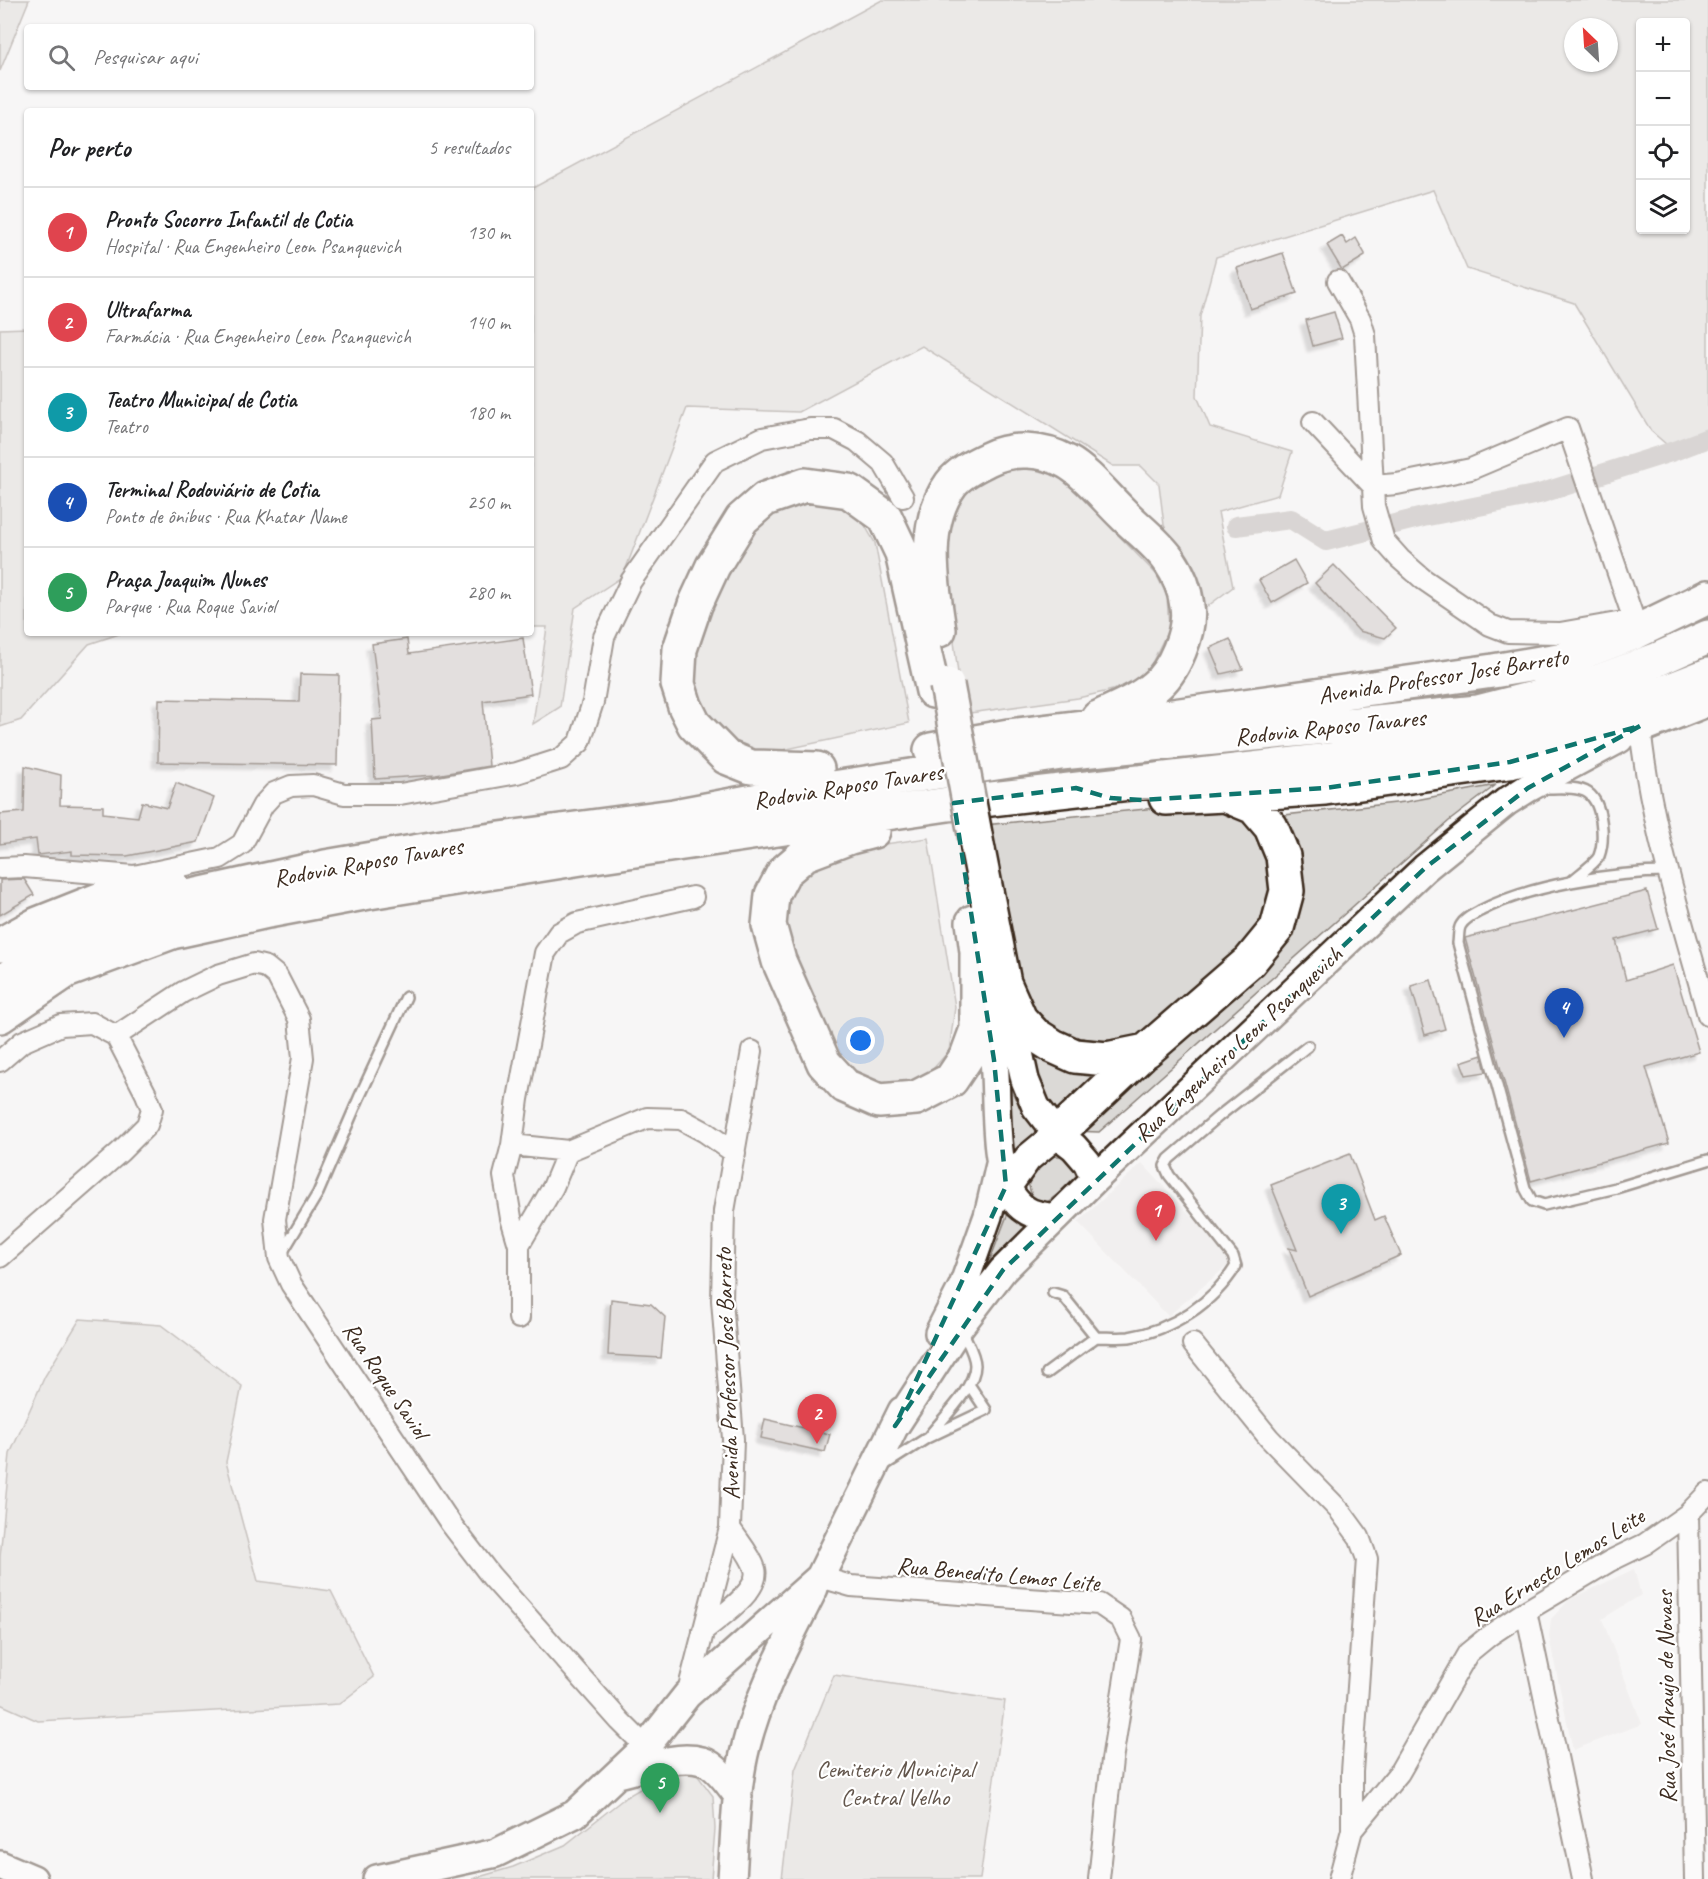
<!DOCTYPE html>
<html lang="pt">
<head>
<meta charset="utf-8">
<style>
  body { margin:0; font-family:Caveat,sans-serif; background:#f2f2f2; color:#202124 }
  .controls { position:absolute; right:18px; top:18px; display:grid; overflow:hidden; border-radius:6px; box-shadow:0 2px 4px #0004 }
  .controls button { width:54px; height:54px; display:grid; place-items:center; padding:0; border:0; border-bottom:2px solid #e0e0e0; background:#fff; color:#202124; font:30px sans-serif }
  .compass { position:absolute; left:1564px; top:18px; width:54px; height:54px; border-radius:50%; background:#fff; box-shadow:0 2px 4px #0004; rotate:335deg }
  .you { position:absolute; left:861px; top:1041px; width:21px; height:21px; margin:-15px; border:4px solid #fff; border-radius:50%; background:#1a73e8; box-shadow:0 0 0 9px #1a73e833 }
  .badge { display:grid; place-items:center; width:39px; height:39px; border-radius:50%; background:#1a73e8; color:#fff; font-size:20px; font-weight:700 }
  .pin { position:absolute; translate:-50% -50px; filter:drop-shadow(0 2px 3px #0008) }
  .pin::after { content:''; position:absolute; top:32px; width:21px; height:18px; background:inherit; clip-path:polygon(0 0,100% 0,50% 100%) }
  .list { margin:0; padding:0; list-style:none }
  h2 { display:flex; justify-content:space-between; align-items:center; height:78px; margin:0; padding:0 24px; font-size:26px }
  h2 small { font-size:20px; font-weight:400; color:#757577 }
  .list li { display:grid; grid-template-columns:39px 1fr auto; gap:18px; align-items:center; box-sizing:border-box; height:90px; padding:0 24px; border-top:2px solid #e0e0e0 }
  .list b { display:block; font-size:22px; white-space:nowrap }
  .list p { margin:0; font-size:20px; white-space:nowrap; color:#757577 }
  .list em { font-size:20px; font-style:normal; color:#757577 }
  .icon { flex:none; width:33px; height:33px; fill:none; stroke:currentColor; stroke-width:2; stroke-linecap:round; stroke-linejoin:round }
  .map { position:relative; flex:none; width:1708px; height:1879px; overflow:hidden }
  .search { position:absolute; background:#fff; box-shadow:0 2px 4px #0004; left:24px; top:24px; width:510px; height:66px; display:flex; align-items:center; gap:15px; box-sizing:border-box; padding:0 21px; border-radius:6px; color:#757577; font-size:22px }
  .panel { position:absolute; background:#fff; box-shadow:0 2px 4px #0004; left:24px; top:108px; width:510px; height:528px; border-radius:6px }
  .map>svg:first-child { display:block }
  .built { fill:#e9e7e6 }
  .green { fill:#dbd9d6; stroke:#8b827a; stroke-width:1.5; fill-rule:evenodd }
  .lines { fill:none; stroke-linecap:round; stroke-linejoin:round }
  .canal { stroke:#b4aeaa; stroke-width:20 }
  .building { fill:#c9c3c1; stroke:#3b2a1e; stroke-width:1.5; filter:url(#shadow) }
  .lane-casing { stroke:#3b2a1e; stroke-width:14 }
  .street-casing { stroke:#3b2a1e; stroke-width:24 }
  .secondary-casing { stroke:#3b2a1e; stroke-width:32 }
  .highway-casing { stroke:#3b2a1e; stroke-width:38 }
  .lane { stroke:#fff; stroke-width:9 }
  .street { stroke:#fff; stroke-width:20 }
  .secondary { stroke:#fff; stroke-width:27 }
  .highway { stroke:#fff; stroke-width:33 }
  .highway-bridge-casing { stroke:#3b2a1e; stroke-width:38; stroke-linecap:butt }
  .highway-bridge { stroke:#fff; stroke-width:33 }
  .marked { fill:none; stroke:#0f766e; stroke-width:4.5; stroke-dasharray:12 8; stroke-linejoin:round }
  .labels { text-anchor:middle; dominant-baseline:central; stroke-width:4.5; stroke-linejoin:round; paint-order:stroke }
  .street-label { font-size:24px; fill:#3b2a1e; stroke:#fff }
  .park-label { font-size:24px; fill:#63564c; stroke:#fff }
</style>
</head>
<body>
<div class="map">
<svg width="1708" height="1879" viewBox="0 0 1708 1879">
  <defs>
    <filter id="shadow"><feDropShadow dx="-5.5" dy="5.5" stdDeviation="1.5" flood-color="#0004"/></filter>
  </defs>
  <rect width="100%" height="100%" fill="#f7f6f6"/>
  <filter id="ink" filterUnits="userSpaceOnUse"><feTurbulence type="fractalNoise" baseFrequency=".0167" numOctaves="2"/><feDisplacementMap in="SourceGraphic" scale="12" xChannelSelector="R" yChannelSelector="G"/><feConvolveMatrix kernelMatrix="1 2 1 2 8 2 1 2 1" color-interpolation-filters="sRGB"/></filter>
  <g filter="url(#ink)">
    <!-- built -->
    <path class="built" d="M1142,1163L1233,1261L1168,1316L1078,1222Z
      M1634,1569L1641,1595L1602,1619L1642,1724L1573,1750L1549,1637L1551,1619L1569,1600Z"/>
    <!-- green -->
    <path class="green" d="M0,0H29L0,71Z
      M882,0H1708V438L1674,451L1651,431L1574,303L1467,269L1433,190L1216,257L1200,316L1197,396L1210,427L1292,452L1278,495L1218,512L1233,587L1196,615L1183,570L1164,525L1159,484L1141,466H1113L922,346L799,412L687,408L623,576L575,608L560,707L533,724L547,627H531V189ZM1640,22H1686V230H1640ZM1573,27H1609V63H1573Z
      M27,328V633H122L89,644L21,720L0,727V329Z
      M1037,462L1066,481L1156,574L1167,596L1169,628L1151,665L1130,686L1078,698L963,714L939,520L963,478Z
      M795,498L839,504L860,517L875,543L909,723L759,755L724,742L707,724L685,660L742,535Z
      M1496,785L1449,821L1099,1132L1074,1131L1272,956L1275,816L1405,802Z
      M1227,801L1252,820L1266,848L1275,883L1261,923L1241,948L1139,1036L1102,1041L1068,1036L1034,1020L1024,1007L984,825Z
      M928,838L955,1007L949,1051L924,1079L894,1086L873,1085L830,1055L777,927L792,878L821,860L863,847Z
      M1034,1044L1117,1066L1059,1118L1046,1109L1026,1058Z
      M1002,1066L1015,1098L1042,1128L1008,1158Z
      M1048,1156H1069L1083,1175L1046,1203L1034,1200C1022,1175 1030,1174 1048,1156Z
      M1011,1205L1027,1226L987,1268Z
      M80,1319L161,1325L242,1386L226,1462L258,1581L331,1591L374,1677L339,1704L38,1721L0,1704V1557L10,1454L45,1376Z
      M834,1675L1005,1701L980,1879H782L795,1770Z
      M671,1771L695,1772L713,1796L715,1829L711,1879H472L513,1867L565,1845L626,1797Z"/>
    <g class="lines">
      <!-- canal -->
      <path class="canal" d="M1236,526L1291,519L1326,541L1423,517L1539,494L1674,451L1708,438"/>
    </g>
    <!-- building -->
    <path class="building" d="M1342,236L1347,244L1356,238L1365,254V256L1342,270L1327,245Z
      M1283,253L1297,294L1250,309L1237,268Z
      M1334,312L1342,338L1313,346L1306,320Z
      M1294,560L1307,583L1272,603L1259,580Z
      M1334,565L1396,628L1385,638L1359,631L1315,583Z
      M523,638L531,694L483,701L489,766L436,775L375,779L372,720L382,719L372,644L407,639L409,654Z
      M1230,639L1243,669L1221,674L1210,648Z
      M300,674L339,675L337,765L158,762L159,699L299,702Z
      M25,766L61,775L60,805L103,806V813L138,817L142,802L167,808L176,783L214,798L198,842L127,856L72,855V851L38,855L36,839L0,844V814L24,812Z
      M24,879L34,895L0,915V880Z
      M1647,891L1658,929L1616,940L1626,980L1673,965L1699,1052L1646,1067L1669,1143L1531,1181L1465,938Z
      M1431,980L1445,1029L1425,1035L1411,986Z
      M1482,1055L1486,1072L1466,1075L1461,1062Z
      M1350,1154L1375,1220L1384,1216L1401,1255L1308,1296L1289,1248L1297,1250L1271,1185Z
      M611,1299L651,1304L665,1317L661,1358L608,1355Z
      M765,1419L830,1434L825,1452L761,1438Z"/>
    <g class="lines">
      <!-- lane casing -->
      <g class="lane-casing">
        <path id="lane" d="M1546,788C1558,788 1578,786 1588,793C1603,804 1605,840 1599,856C1596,863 1577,876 1571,882
          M1670,872C1613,872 1529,885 1480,911C1473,915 1465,918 1461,925C1458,929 1459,937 1458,943L1525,1188L1532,1201L1544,1205L1616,1188L1708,1160
          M282,1253L318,1193L359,1098L406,997
          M1096,1337C1107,1337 1119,1338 1129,1337C1172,1330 1213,1303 1236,1266L1233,1256L1169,1175L1165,1166L1169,1159L1219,1116L1308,1046
          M1047,1373L1096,1337L1063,1296L1053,1293
          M929,1436C943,1418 975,1388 975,1365C975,1354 966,1340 962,1330
          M883,1466L927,1438L986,1410L970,1386"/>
      </g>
      <!-- street casing -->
      <g class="street-casing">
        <path id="street" d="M1338,281L1360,319L1365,335L1374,506L1384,541L1400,559L1423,579L1490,625L1508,632L1560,633L1634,620
          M1313,422L1373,486L1397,484L1471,469L1568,428L1634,620L1636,632
          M1640,726C1649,821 1683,922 1708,1015
          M0,868L24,867L134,876L220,858L242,844L263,805L274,793L291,786L313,785L344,794H400L517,773L561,759L580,742L593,702L604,637L631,581L715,461L762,438L810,429H834L857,441L883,463L903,497
          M116,1036L183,992L218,975L254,964L266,967L277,976L299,1019L303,1058L275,1219L279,1258L291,1284L451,1524L491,1576L620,1721L646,1747
          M0,1061L22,1042L61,1025L92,1023L116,1036
          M512,1145L518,1099L545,953L559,933L577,923L693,897
          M519,1245L553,1187L568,1151
          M0,1257L120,1152L147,1125L152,1109L146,1094L116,1036
          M519,1318V1245L511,1218L504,1176L512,1145L568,1151L647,1118L681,1119L705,1132L735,1153
          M1193,1344L1269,1438L1340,1511L1359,1537L1367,1559L1352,1772V1830
          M1688,1514L1695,1879
          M820,1577L851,1586L1099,1604L1121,1619L1131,1639L1112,1760L1099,1879
          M1526,1611L1583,1879
          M703,1631C718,1618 761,1591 755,1569C751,1555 738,1541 730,1528
          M687,1695L730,1528L733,1439L722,1300L724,1211L752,1051
          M1339,1879L1352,1830L1399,1773L1468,1653L1490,1635L1526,1611L1610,1561L1645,1544L1688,1514L1708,1493"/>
      </g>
      <!-- secondary casing -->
      <g class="secondary-casing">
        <path id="secondary" d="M1008,1002L1025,1080L1036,1107L1057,1134L1074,1147L1087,1162L1095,1179
          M985,1005C988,1023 992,1042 994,1060C998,1097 992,1171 1015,1200C1027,1215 1038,1215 1055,1218
          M1000,1197L1028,1158L1057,1134
          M939,1333L963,1286L988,1216L1001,1160
          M895,1426L960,1326L1003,1270L1095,1179L1425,868L1506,802L1528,788L1619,739
          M618,1774C644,1768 675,1754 702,1761C715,1764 730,1785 738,1796
          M0,1865L33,1879
          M377,1879L496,1853L575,1814L646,1747L687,1695L820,1577L902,1411
          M732,1879C735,1835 735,1789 746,1746C760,1690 789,1639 814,1588"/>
      </g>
      <!-- highway casing -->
      <g class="highway-casing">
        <path id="highway" d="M939,630C932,584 921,525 951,484C960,472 976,465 988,459C1012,447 1044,449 1067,462C1087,473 1107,499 1124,515C1138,529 1157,543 1169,560C1178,573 1185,589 1187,606C1191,631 1174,672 1154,687C1138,701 1117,709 1098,718
          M931,750L1009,736L1166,717L1493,671L1564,659L1636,632L1708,597
          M817,769L751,767L726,757L694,724L685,706L678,684L680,649L695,605L713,566L742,519L765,499L805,485L849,491L885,517L902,553L933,691
          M1227,795L1325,788L1510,762L1640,726L1703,701
          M873,831L850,837L805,854L784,872L772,895L769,925L779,961L824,1063L845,1086L879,1101L916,1098L951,1080L967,1056L977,1029V952L973,922
          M978,850L1004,983L1020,1019L1034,1034L1053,1046L1075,1056L1107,1059L1146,1051L1250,961L1277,928L1287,891L1283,856L1271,827L1254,807L1225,795L1166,798
          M0,945L38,924L101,899L172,885
          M0,983L38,958L97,929L183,898L325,867L455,845L674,816L781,796L1061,753L1478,712L1597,682L1656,660L1708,637
          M0,1016L66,971L172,932L268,911L369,892L594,856L948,804L1416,750L1505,737L1582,718L1662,693L1708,675
          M1057,1134L1144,1052"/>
      </g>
      <!-- lane -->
      <use href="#lane" class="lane"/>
      <!-- street -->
      <use href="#street" class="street"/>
      <!-- secondary -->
      <use href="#secondary" class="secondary"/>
      <!-- highway -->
      <use href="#highway" class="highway"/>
      <!-- highway-bridge casing -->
      <g class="highway-bridge-casing">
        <path id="highway-bridge" d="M947,685L978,850"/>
      </g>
      <!-- highway-bridge -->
      <use href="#highway-bridge" class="highway-bridge"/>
    </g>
  </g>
  <!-- marked area -->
  <path d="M0 0H1708V1879H0ZM1640,726L1528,788L1425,868L1003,1270L895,1426L1006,1186L994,1060L954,803L1076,788L1110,798L1143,800L1325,788L1510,762Z" fill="#f7f6f6" fill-opacity=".55" fill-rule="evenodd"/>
  <path class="marked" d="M1640,726L1528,788L1425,868L1003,1270L895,1426L1006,1186L994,1060L954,803L1076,788L1110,798L1143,800L1325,788L1510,762Z"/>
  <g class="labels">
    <!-- street labels -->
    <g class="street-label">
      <text transform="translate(1443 676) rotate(-9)">Avenida Professor José Barreto</text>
      <text transform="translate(1330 727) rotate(-6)">Rodovia Raposo Tavares</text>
      <text transform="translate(848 786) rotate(-9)">Rodovia Raposo Tavares</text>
      <text transform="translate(368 862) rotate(-10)">Rodovia Raposo Tavares</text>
      <text transform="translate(1238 1044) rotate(-43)">Rua Engenheiro Leon Psanquevich</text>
      <text transform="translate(727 1374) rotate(-92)">Avenida Professor José Barreto</text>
      <text transform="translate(386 1380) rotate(56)">Rua Roque Saviol</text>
      <text transform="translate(1557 1567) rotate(-32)">Rua Ernesto Lemos Leite</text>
      <text transform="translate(998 1574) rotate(5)">Rua Benedito Lemos Leite</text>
      <text transform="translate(1666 1697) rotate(-91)">Rua José Araujo de Novaes</text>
    </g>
    <!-- park labels -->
    <g class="park-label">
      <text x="895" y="1769">Cemiterio Municipal<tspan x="895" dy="28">Central Velho</tspan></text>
    </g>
  </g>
</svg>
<div class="controls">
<button>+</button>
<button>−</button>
<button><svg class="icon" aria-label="locate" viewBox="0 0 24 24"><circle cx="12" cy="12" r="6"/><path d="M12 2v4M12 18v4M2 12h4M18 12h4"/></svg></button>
<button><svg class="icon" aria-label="layers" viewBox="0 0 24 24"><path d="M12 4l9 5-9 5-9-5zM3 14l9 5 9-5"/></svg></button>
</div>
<svg class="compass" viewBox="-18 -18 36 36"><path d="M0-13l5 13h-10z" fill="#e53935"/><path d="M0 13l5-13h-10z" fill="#757577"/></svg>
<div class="you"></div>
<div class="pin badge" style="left:1156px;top:1241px;background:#e0444e">1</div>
<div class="pin badge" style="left:817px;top:1444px;background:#e0444e">2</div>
<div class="pin badge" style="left:1341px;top:1234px;background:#0f9aa8">3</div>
<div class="pin badge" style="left:1564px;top:1038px;background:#1a4fb4">4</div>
<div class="pin badge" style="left:660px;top:1813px;background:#2e9e5b">5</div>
<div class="search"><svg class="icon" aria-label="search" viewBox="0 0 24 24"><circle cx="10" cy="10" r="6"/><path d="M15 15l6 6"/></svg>Pesquisar aqui</div>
<section class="panel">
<h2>Por perto<small>5 resultados</small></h2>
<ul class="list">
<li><span class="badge" style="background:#e0444e">1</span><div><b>Pronto Socorro Infantil de Cotia</b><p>Hospital · Rua Engenheiro Leon Psanquevich</p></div><em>130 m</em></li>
<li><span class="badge" style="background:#e0444e">2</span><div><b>Ultrafarma</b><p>Farmácia · Rua Engenheiro Leon Psanquevich</p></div><em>140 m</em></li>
<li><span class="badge" style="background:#0f9aa8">3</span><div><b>Teatro Municipal de Cotia</b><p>Teatro</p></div><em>180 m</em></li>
<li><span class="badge" style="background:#1a4fb4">4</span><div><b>Terminal Rodoviário de Cotia</b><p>Ponto de ônibus · Rua Khatar Name</p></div><em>250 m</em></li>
<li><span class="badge" style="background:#2e9e5b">5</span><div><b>Praça Joaquim Nunes</b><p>Parque · Rua Roque Saviol</p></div><em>280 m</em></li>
</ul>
</section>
</div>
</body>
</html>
